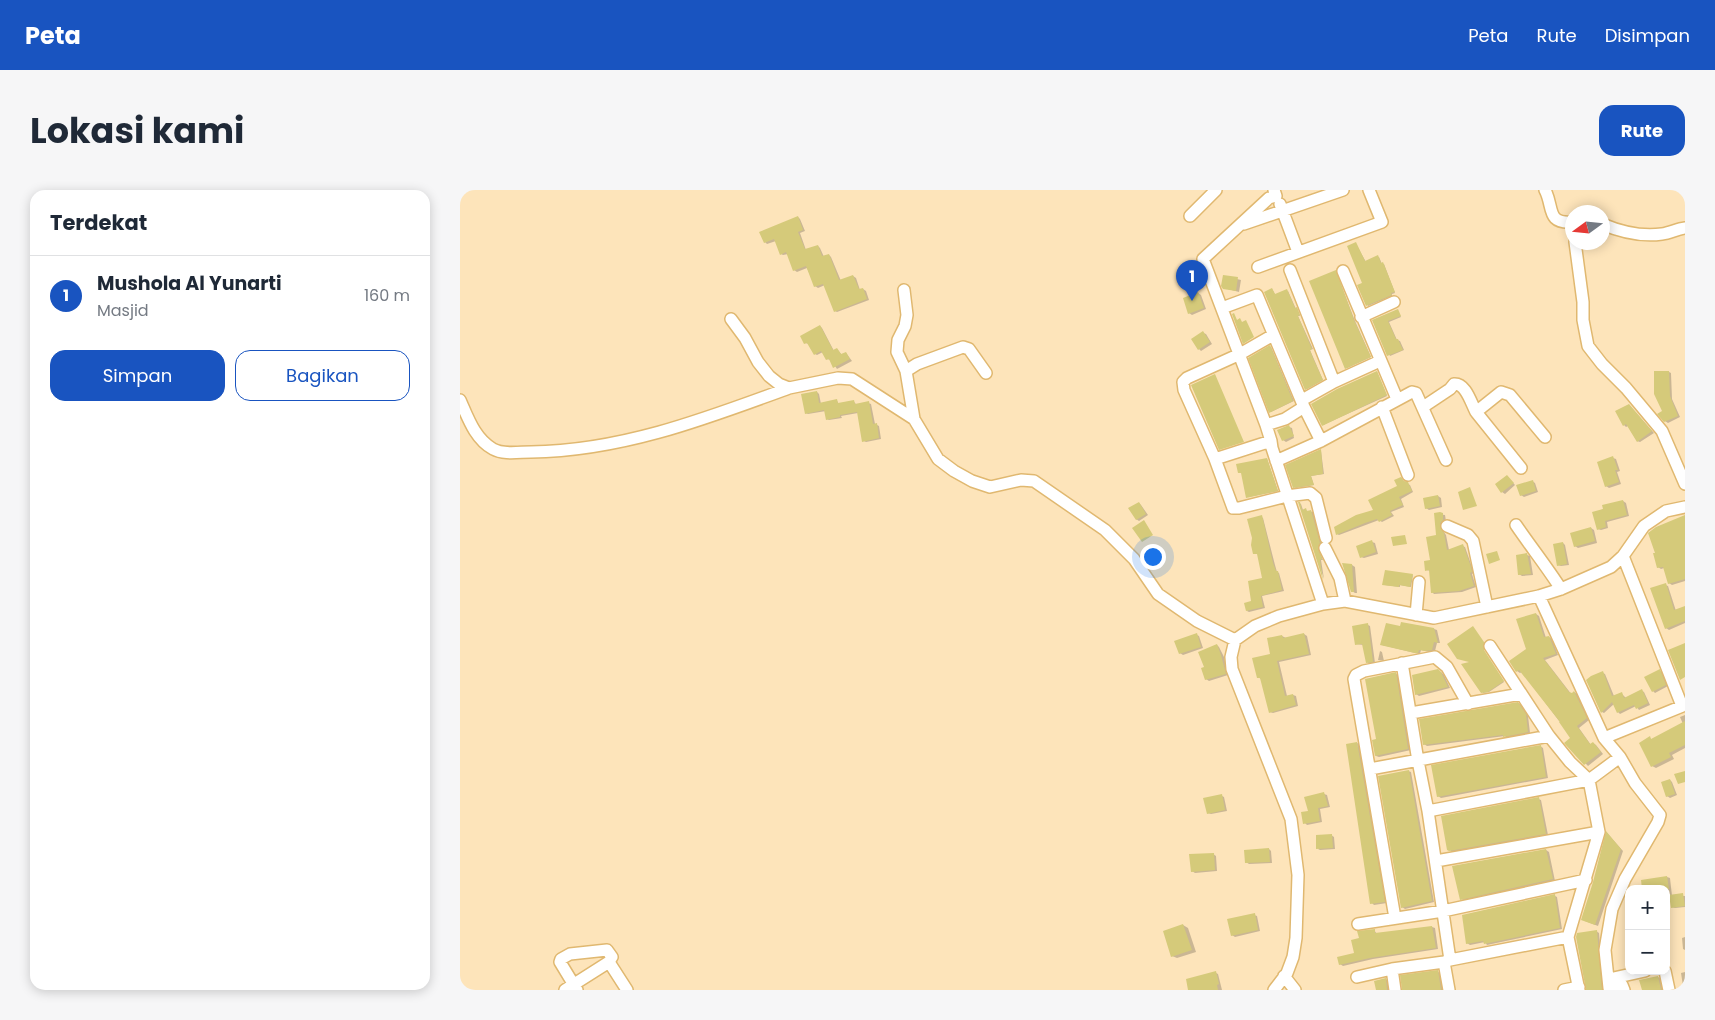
<!DOCTYPE html>
<html lang="id">
<head>
<meta charset="utf-8">
<style>
  body { margin:0; font-family:Poppins,sans-serif; background:#f6f6f7; color:#1f2937 }
  .controls { position:absolute; right:15px; bottom:15px; display:grid; overflow:hidden; border-radius:10px; box-shadow:0 2px 12px #0003 }
  .controls button { width:45px; height:45px; display:grid; place-items:center; padding:0; border:0; border-bottom:1px solid #e0e1e3; background:#fff; color:#1f2937; font:25px sans-serif }
  .compass { position:absolute; left:1105px; top:15px; width:45px; height:45px; border-radius:50%; background:#fff; box-shadow:0 2px 12px #0003; rotate:255deg }
  .you { position:absolute; left:692px; top:366px; width:18px; height:18px; margin:-12px; border:4px solid #fff; border-radius:50%; background:#1a73e8; box-shadow:0 0 0 8px #1a73e833 }
  .badge { display:grid; place-items:center; width:32px; height:32px; border-radius:50%; background:#1954c0; color:#fff; font-size:16px; font-weight:700 }
  .pin { position:absolute; translate:-50% -41px; filter:drop-shadow(0 1px 2px #0008) }
  .pin::after { content:''; position:absolute; top:26px; width:18px; height:15px; background:inherit; clip-path:polygon(0 0,100% 0,50% 100%) }
  .list { margin:0; padding:0; list-style:none }
  h2 { display:flex; justify-content:space-between; align-items:center; height:65px; margin:0; padding:0 20px; font-size:21px }
  h2 small { font-size:16px; font-weight:400; color:#747a83 }
  .list li { display:grid; grid-template-columns:32px 1fr auto; gap:15px; align-items:center; box-sizing:border-box; height:80px; padding:0 20px; border-top:1px solid #e0e1e3 }
  .list b { display:block; font-size:19px; white-space:nowrap }
  .list p { margin:0; font-size:16px; white-space:nowrap; color:#747a83 }
  .list em { font-size:16px; font-style:normal; color:#747a83 }
  .actions { display:flex; gap:10px; padding:15px 20px }
  .actions a { flex:1; padding:11px 0; border:1px solid #1954c0; border-radius:15px; text-align:center; font-size:18px; color:#1954c0 }
  .actions .main { background:#1954c0; color:#fff }
  .map { position:relative; flex:none; width:1225px; height:800px; overflow:hidden; border-radius:15px }
  header { display:flex; align-items:center; gap:30px; box-sizing:border-box; height:70px; padding:0 25px; background:#1954c0; color:#fff }
  header strong { font-size:24px }
  nav { display:flex; gap:28px; margin-inline-start:auto; font-size:18px }
  .intro { display:flex; align-items:center; justify-content:space-between; box-sizing:border-box; height:120px; padding:0 30px }
  h1 { margin:0; font-size:35px }
  .button { padding:12px 22px; border-radius:15px; background:#1954c0; color:#fff; font-size:18px; font-weight:700 }
  main { display:flex; gap:30px; padding:0 30px }
  aside { flex:1; background:#fff; border-radius:15px; box-shadow:0 2px 12px #0003 }
  .map>svg:first-child { display:block }
  .shadow { fill:#0003 }
  .building { fill:#d5ca7a }
  .lines { fill:none; stroke-linecap:round; stroke-linejoin:round }
  .minor-casing { stroke:#e0b870; stroke-width:14 }
  .minor { stroke:#fff; stroke-width:11 }
</style>
</head>
<body>
<header>
<strong>Peta</strong>
<nav><a>Peta</a><a>Rute</a><a>Disimpan</a></nav>
</header>
<div class="intro"><h1>Lokasi kami</h1><a class="button">Rute</a></div>
<main>
<aside>
<h2>Terdekat<small></small></h2>
<ul class="list">
<li><span class="badge">1</span><div><b>Mushola Al Yunarti</b><p>Masjid</p></div><em>160 m</em></li>
</ul>
<div class="actions"><a class="main">Simpan</a><a>Bagikan</a></div>
</aside>
<div class="map">
<svg width="1225" height="800" viewBox="0 0 1225 800">
  <rect width="100%" height="100%" fill="#fde4ba"/>
  <!-- shadow -->
  <path class="shadow" d="M338,27L340,29L345,41L340,43L346,60L358,56L360,58L364,67L369,65L371,67L381,91L393,86L396,88L400,100L403,99L406,101L409,110L377,122L375,121L365,95L358,98L355,96L347,78L337,82L334,80L328,64L323,65L321,64L316,51L307,54L305,52Z
    M896,54L906,72L918,67H919L922,74H924L935,103L932,104V106L908,116L899,95L903,93Z
    M876,82L895,131L911,167L887,178Z
    M764,86L781,90L779,102L764,98Z
    M812,99L816,106L828,101L836,119H837L840,126H838L853,159L850,160L863,190L847,199Z
    M738,103L741,105L746,119L732,125L729,123Z
    M937,120L941,127L929,132L937,150L940,151L944,160L930,166L914,131Z
    M360,136L362,138L374,161L377,159L382,165L386,163L392,171L377,179L371,170L367,169L363,162L357,165L355,164L350,154L345,153Z
    M743,143L746,144L752,154L741,161L739,159Z
    M811,157L834,211L811,222H810Z
    M917,182L927,206L863,235Z
    M1209,182L1211,183L1212,209L1220,227L1208,233L1205,231L1203,221Z
    M357,202L359,204L361,214L377,211L379,214L394,212L397,215L408,213L411,214L415,234L419,236L421,249L406,252L404,251L398,223L381,226L382,228L369,230L367,229L366,221L348,224L346,223Z
    M1169,215L1194,243L1180,252L1177,251L1168,236L1166,237L1164,235Z
    M829,237L832,238L834,248L826,252L823,250Z
    M861,261L864,284L851,286L854,295L835,298Z
    M1153,268L1156,269L1160,281L1157,282L1161,294L1149,298L1146,296Z
    M807,269L818,301L788,307L782,283H779Z
    M1047,286L1055,295L1045,304L1042,302Z
    M1072,291L1075,293L1078,302L1064,307L1061,305Z
    M945,293L950,295L953,302L941,309L944,317L931,322L934,326L922,332L919,330L879,345L877,344L915,321L939,297Z
    M978,306L981,308L982,317L969,320L966,318Z
    M1163,311L1166,313L1169,326L1147,332L1148,338L1141,340L1138,339L1134,323Z
    M679,313L681,315L688,325L679,331L676,329Z
    M839,313L841,314L843,320L853,322L862,354L859,360L863,370H861L864,389Z
    M976,324L985,325L986,331L981,338L986,345L989,360L1002,356L1005,357L1012,377L1014,383L1012,384L1016,397L1002,402L974,404L972,402L971,381L966,380L972,371L977,346Z
    M1225,326V391L1212,395L1209,393L1204,378L1201,379L1198,377L1196,364Z
    M801,327L803,328L815,375L817,382L819,383L824,401L802,406L805,418L789,422L787,421L804,390L798,364H794Z
    M1131,338L1134,340L1137,353L1118,358L1115,356Z
    M912,352L915,353L918,364L904,368L901,367Z
    M1103,353L1105,355L1109,375L1101,376L1098,375Z
    M1067,365L1070,366L1073,385L1062,386L1059,384Z
    M892,375L895,377L897,403H895L892,401Z
    M953,385L951,397L940,395V397L925,395Z
    M1205,395L1208,396L1216,421L1225,419V433L1209,440L1206,438Z
    M1076,424L1079,426L1086,448L1089,447L1092,449L1098,465L1085,470L1112,505L1114,502L1117,504L1129,530L1119,538L1131,555L1133,553L1136,555L1143,564L1128,576L1106,553L1112,548L1062,482L1060,483L1057,481L1051,472L1068,459Z
    M908,435L910,436L915,473L910,474L907,472L903,455L896,454Z
    M974,439L977,440L980,453H977L975,461L969,462L961,460L960,464H959L922,455Z
    M844,444L847,446L851,465L819,472L827,506L833,505L836,506L838,516L813,523L810,522L801,489L798,487L822,446L826,448Z
    M737,445L739,446L743,458L723,465L720,463Z
    M1023,452L1024,462L1044,492L1029,502L1023,503L1013,472Z
    M757,455L759,457L764,467L768,485L749,491L746,489V478Z
    M920,461L922,462L924,471L918,470Z
    M1199,481L1202,482L1208,496L1195,503L1193,501Z
    M981,482L984,485L990,498L959,506L956,504Z
    M1143,483L1145,484L1154,506L1161,503L1166,508L1182,501L1184,502L1190,515L1179,520L1176,516L1160,524L1158,522L1154,514L1144,523L1142,522Z
    M936,484L938,485L951,560L919,567L916,566L918,550Z
    M1058,513L1061,515L1068,526L1070,543L1047,548L1045,546L967,556L964,554Z
    M1225,525V558L1212,565L1214,569L1196,578L1192,576L1190,548L1192,550L1223,534L1220,527Z
    M897,553L900,555L927,713L914,715L912,713Z
    M1080,556L1083,558L1088,588L981,608L978,606Z
    M948,581L951,582L974,712L945,719L942,717Z
    M1210,590L1212,592L1217,605L1210,608L1207,606Z
    M864,604L867,605L870,617L860,619L862,632L847,635L845,633L849,622Z
    M762,606L764,607L767,621L751,624L748,623Z
    M1078,609L1081,610L1088,645L993,662L988,659Z
    M1147,643L1163,661L1138,736L1125,731Z
    M871,645L874,647L875,659L860,660L858,659Z
    M809,659L811,661L812,673L789,674L786,672Z
    M1086,660L1089,662L1095,691L1004,710L1001,709Z
    M753,664L756,666L757,681L735,683L732,681Z
    M1207,687L1210,688L1212,706H1225V717L1215,718L1212,717L1210,704L1206,705Z
    M1095,706L1097,707L1102,739L1027,755L1025,752L1010,755L1007,753Z
    M794,725L797,726L800,741L775,747L772,745Z
    M723,735L728,738L736,762L717,768L712,766Z
    M972,737L975,738L978,759L913,769L883,776L880,774L896,764L900,749L914,740L917,744Z
    M1136,741L1139,743L1144,800H1128Z
    M1225,747V760L1223,759L1222,748Z
    M978,782L980,783L983,800H943Z
    M1225,782V796H1223L1221,783Z
    M756,783L758,784L762,800H730Z
    M1198,787L1201,789L1204,800H1183Z
    M926,789L928,791L930,800H917Z"/>
  <!-- building -->
  <path class="building" d="M338,26L343,40L338,42L345,59L358,55L362,66L369,64L379,90L393,85L399,99L403,98L407,109L374,122L363,94L354,97L346,76L333,81L326,62L320,65L314,49L304,53L299,42Z
    M896,52L905,71L918,65L921,73L923,72L935,102L931,103L932,105L906,116L897,95L902,93L887,56Z
    M876,80L894,130L911,167L885,179L849,91Z
    M763,85L778,87L776,101L763,99L761,96Z
    M812,98L815,104L827,99L835,118L837,117L840,125L838,126L852,159L850,160L853,168L863,190L845,200L804,102Z
    M738,102L744,118L728,124L723,108Z
    M938,119L941,126L928,131L936,149H938L943,160L927,166L912,130Z
    M774,123L777,130L780,128L782,132L786,130L794,147L783,154L772,124Z
    M360,135L373,160L377,158L381,164L386,162L390,169L373,178L369,169L366,170L361,161L354,165L347,153L344,154L340,146Z
    M743,141L750,152L738,160L731,149Z
    M810,155L833,211L809,223L788,168Z
    M917,181L927,205L862,236L851,214L877,199Z
    M1194,181H1209L1210,206L1218,226L1204,232L1197,224L1202,221L1194,204Z
    M755,184L784,252L759,260L731,195Z
    M357,201L359,213L377,209L378,213L394,210L395,214L409,211L413,234L417,233L419,248L402,252L397,222L380,225V227L366,230L364,220L345,224L341,204Z
    M1169,214L1192,241L1177,252L1166,234L1163,236L1155,221Z
    M829,235L834,246L822,251L817,240Z
    M861,259L863,284L851,286L854,295L833,298L825,275Z
    M1153,266L1158,280H1155L1159,292L1145,297L1137,272Z
    M807,268L818,301L786,308L781,283H778L776,274Z
    M1047,285L1054,293L1041,303L1035,294Z
    M941,287L944,291L948,292L952,301L939,307L943,315L930,321L932,325L919,332L917,329L905,333L876,345L874,337L896,325L913,320L908,310L937,296L934,290Z
    M1073,290L1076,301L1060,306L1056,295Z
    M1010,297L1017,316L1003,320L998,302Z
    M978,305L980,316L965,319L963,308Z
    M1163,310L1167,325L1145,331L1146,337L1137,340L1132,322L1143,319L1142,315Z
    M679,312L686,324L676,330L668,318Z
    M838,312H840L842,320L846,318L847,321L851,320L860,353L858,358L862,369L860,370L863,390Z
    M980,322L983,323V330L980,333V337L984,343L987,360L1003,354L1010,374L1012,382L1010,383L1014,396L999,401L971,403L969,380L965,381L964,371L970,370L966,347L976,345L974,323Z
    M802,325L813,373L816,381H818L822,400L801,406L803,417L786,421L784,413L791,411L788,391L802,388L797,364H793L791,355L792,348L787,329Z
    M1225,325V389L1208,394L1203,377L1197,378L1193,363H1195L1188,343L1196,337Z
    M684,330L693,345L682,352L672,338Z
    M1131,337L1135,351L1114,357L1110,343Z
    M945,345L947,354L933,356L931,347Z
    M912,350L916,362L900,368L896,356Z
    M1103,352L1107,374L1097,376L1093,354Z
    M1037,361L1040,370L1029,374L1026,364Z
    M1067,363L1071,384L1058,385L1056,365Z
    M882,373L892,374L894,402H891Z
    M925,380L953,384L950,397L939,395V397L922,395Z
    M1206,393L1214,420L1225,416V431L1205,439L1190,398Z
    M1076,423L1084,447L1089,446L1096,464L1083,468L1109,502L1112,503L1114,501L1127,528L1117,536L1130,554L1133,552L1141,562L1124,575L1104,553L1110,548L1099,532H1100L1059,480L1056,482L1049,471L1066,459L1056,429Z
    M941,432L974,438L978,453L974,452L972,460L965,461L959,460L958,463H955L920,455L926,433L940,436Z
    M908,433L913,472L906,473L902,454L895,455L892,436Z
    M1013,436L1024,452V460L1044,491L1028,502L1021,503L1001,474L1009,472L997,469L987,454Z
    M737,443L741,457L719,464L714,451Z
    M844,443L849,464L817,471L825,506L833,504L836,515L809,523L800,488H797L792,468L810,464L807,448L822,445L823,448Z
    M1225,453V487L1220,490L1208,460Z
    M757,454L761,465L766,484L745,490L741,478L744,477L738,462Z
    M978,479L981,482L988,497L955,505L952,485Z
    M1200,479L1206,495L1192,502L1184,487Z
    M1143,481L1152,506L1162,502L1164,508L1182,499L1188,513L1176,519L1174,515L1157,523L1152,512L1141,523L1126,490L1131,486Z
    M936,482L948,559L915,566L912,550L916,549L905,489Z
    M1058,512L1066,524L1068,542L1043,547V545L963,555L959,529Z
    M1225,531V555L1209,563L1211,567L1191,577L1179,553L1190,546L1191,549Z
    M897,552L925,712L910,714L886,554Z
    M1081,555L1086,587L977,607L971,575Z
    M949,580L972,711L941,718L918,586Z
    M1225,581V592L1218,594L1214,584Z
    M1210,589L1215,604L1206,607L1201,592Z
    M864,602L868,616L858,618L860,631L843,634L841,622L848,621L844,607Z
    M762,604L765,620L747,624L743,608Z
    M1079,607L1086,644L989,661L987,660L981,626Z
    M1146,641L1161,659L1135,735L1121,730L1133,692Z
    M872,644L873,658L856,659V645Z
    M809,658L810,672L785,673L784,660Z
    M1086,659L1093,689L1000,710L992,676Z
    M754,663L755,680L731,682L729,664Z
    M1207,686L1209,699H1182L1181,690Z
    M1223,703L1225,716L1211,718L1209,705Z
    M1095,704L1100,738L1024,754L1023,751L1006,754L1002,725Z
    M795,723L798,740L771,746L767,729Z
    M723,734L732,760L711,767L703,741Z
    M972,736L976,758L910,768L879,775L877,767L894,763L891,750L899,748L897,741L915,739V743Z
    M1137,740L1142,800H1126L1116,747L1117,743Z
    M978,780L981,800H942L940,785Z
    M756,781L759,794L757,795L758,800H728L726,789Z
    M1198,786L1201,800H1182L1179,790Z
    M926,788L927,800H916L914,791Z"/>
  <g class="lines">
    <!-- minor casing -->
    <g class="minor-casing">
      <path id="minor" d="M814,0L816,6L809,8L743,69L806,235L811,251L812,258L863,414
        M1085,0C1094,17 1086,34 1112,32
        M820,14L838,62
        M730,26L756,0
        M784,34L883,0
        M1142,34C1161,42 1181,47 1202,44C1210,43 1217,39 1225,38
        M1115,52L1123,112V130L1128,156L1142,174L1166,198L1202,241L1225,294
        M798,77L922,32L909,0
        M830,80L874,192
        M883,81L937,209
        M444,100L447,125L445,136L438,150L437,162L446,181
        M762,118L797,105L844,217L861,251
        M901,127L934,112
        M271,129L285,148L298,172L309,186L319,194L329,198L378,188L392,189L454,229L478,269L494,281L512,291L530,297L561,290L574,291L645,340L674,369L698,404L737,431L775,450
        M813,145L780,164L727,188L723,192L724,200L755,269L773,318H779L827,306L850,303L856,308L866,348
        M0,210C8,228 15,249 33,259C44,265 59,262 71,262C161,261 245,229 329,198
        M842,210L874,192L920,171
        M922,217L948,285
        M963,217L990,199L994,194C1006,193 1011,213 1016,222L1041,202L1050,205L1085,247
        M1016,222L1061,278
        M454,229L446,181L457,174L503,157L509,159L526,183
        M806,235L825,229L844,217
        M755,269L811,251
        M816,271L861,251L952,202L956,203L986,270
        M1056,335C1071,357 1087,377 1101,399
        M987,336L1008,345L1013,351L1027,417
        M865,358L880,388L885,411
        M1163,366L1222,516
        M1079,406L1144,548L1160,567L1175,593L1200,625L1198,632L1165,689L1152,719L1145,760L1149,798L1162,795L1164,800
        M956,425L959,392
        M1030,456L1089,546L1110,572L1129,590L1139,642L1108,747L1119,800
        M942,473L958,571L968,621L990,770
        M951,523L1061,504
        M1144,548L1225,515
        M910,579L1089,546
        M968,621L1129,590L1160,567
        M976,671L1139,642
        M935,728L894,489L896,485L904,481L975,467L987,477L1008,514
        M898,734L983,721L1126,690
        M149,772L167,800
        M984,772L989,800
        M932,779L935,800
        M1205,781L1209,800
        M824,786L835,800
        M897,787L932,779L984,772L990,770L1108,747
        M1149,789L1185,781
        M105,800L149,772L152,767L147,760L110,764L101,769L100,772L117,800
        M814,800L827,783L833,767L836,748L838,685L831,629L772,479L771,467L775,450L795,436L819,426L863,414L885,411L974,428L1079,406L1101,399L1151,377L1163,366L1184,336L1206,321L1225,317
        M1104,800L1119,797"/>
    </g>
    <!-- minor -->
    <use href="#minor" class="minor"/>
  </g>
</svg>
<div class="controls">
<button>+</button>
<button>−</button>
</div>
<svg class="compass" viewBox="-18 -18 36 36"><path d="M0-13l5 13h-10z" fill="#e53935"/><path d="M0 13l5-13h-10z" fill="#747a83"/></svg>
<div class="you"></div>
<div class="pin badge" style="left:732px;top:111px">1</div>
</div>
</main>
</body>
</html>
